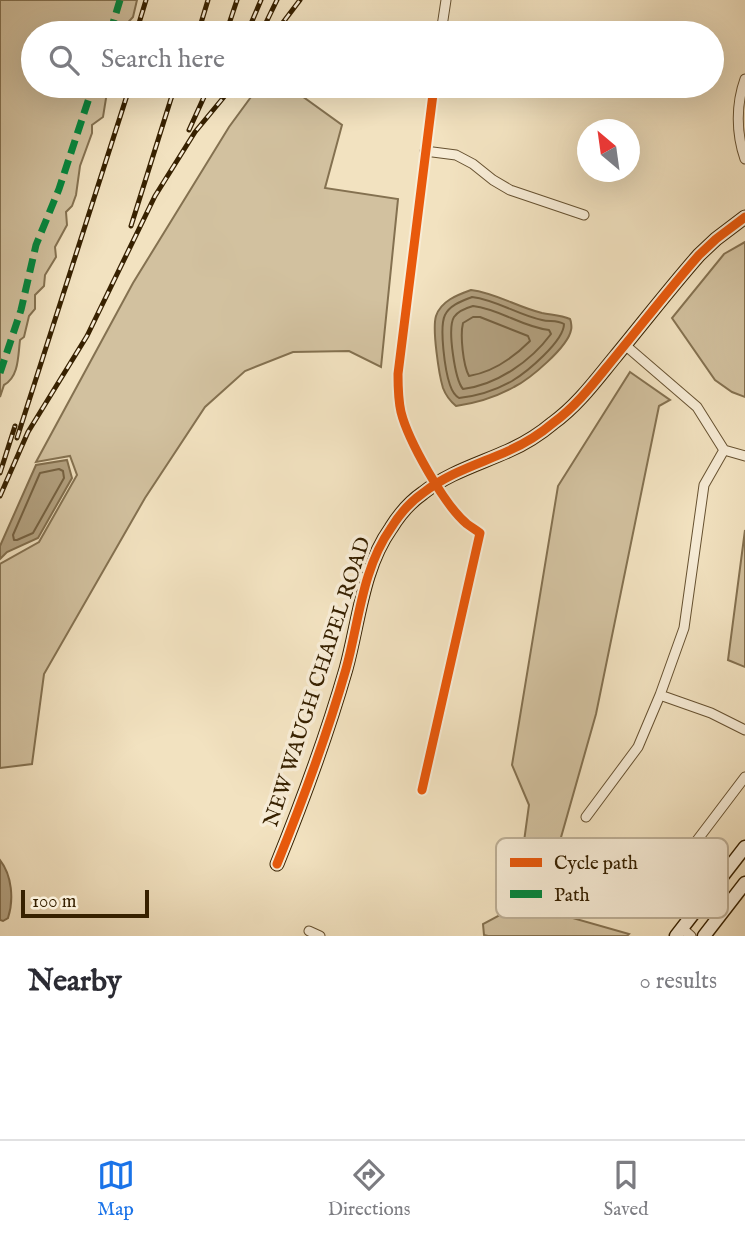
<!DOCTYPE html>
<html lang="en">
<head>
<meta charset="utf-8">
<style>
  body { margin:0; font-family:"IM FELL English",serif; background:#f7f7f7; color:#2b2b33 }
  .compass { position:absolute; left:577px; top:119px; width:63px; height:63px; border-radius:50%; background:#fff; box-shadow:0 7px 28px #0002; rotate:331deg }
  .scale { position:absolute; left:21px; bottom:18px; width:128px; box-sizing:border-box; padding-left:7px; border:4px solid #372100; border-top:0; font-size:19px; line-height:24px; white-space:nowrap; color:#372100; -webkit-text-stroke:5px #f7ecd6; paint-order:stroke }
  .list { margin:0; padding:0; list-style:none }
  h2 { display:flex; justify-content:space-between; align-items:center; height:91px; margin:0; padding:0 28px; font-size:30px }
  h2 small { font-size:23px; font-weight:400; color:#7c7c81 }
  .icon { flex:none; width:38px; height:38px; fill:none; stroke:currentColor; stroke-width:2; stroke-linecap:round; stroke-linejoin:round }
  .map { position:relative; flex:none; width:745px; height:936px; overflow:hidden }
  .search { position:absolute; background:#fff; box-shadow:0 7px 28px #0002; left:21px; right:21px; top:21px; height:77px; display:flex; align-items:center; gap:18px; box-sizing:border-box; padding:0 24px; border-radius:38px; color:#7c7c81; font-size:26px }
  .sheet { height:203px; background:#fff }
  nav { display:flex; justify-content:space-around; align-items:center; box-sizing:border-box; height:98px; border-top:2px solid #e1e1e2; background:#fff; font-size:19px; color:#7c7c81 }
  nav a { display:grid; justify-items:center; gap:4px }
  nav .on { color:#1a73e8 }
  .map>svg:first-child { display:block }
  .green { fill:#d2c19f; stroke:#847150; stroke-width:2 }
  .water { fill:#b2a07f; stroke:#816d4c; stroke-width:2 }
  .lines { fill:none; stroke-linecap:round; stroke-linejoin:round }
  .shore { stroke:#746040; stroke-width:2 }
  .street-casing { stroke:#665130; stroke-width:11 }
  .secondary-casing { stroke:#372100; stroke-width:15 }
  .street { stroke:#f7ecd6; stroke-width:9 }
  .secondary { stroke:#f7ecd6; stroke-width:12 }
  .rail-casing { stroke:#372100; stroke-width:5 }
  .rail { stroke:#f7ecd6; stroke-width:2.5; stroke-dasharray:8; stroke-linecap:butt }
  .quiet { stroke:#00873e; stroke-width:7; stroke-dasharray:14 7; stroke-linecap:butt }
  .cycleway-casing { stroke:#f7ecd6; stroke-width:13 }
  .cycleway { stroke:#e8590c; stroke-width:9 }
  .labels { text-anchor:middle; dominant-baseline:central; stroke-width:7; stroke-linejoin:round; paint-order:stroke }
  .street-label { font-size:21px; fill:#372100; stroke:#f7ecd6 }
  .key { fill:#f7ecd6; stroke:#bdaf96; stroke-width:2 }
  .key-label { font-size:19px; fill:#372100 }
</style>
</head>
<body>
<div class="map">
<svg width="745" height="936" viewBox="0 0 745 936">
  <rect width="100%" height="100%" fill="#f2e2c0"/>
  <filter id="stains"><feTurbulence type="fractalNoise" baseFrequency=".00286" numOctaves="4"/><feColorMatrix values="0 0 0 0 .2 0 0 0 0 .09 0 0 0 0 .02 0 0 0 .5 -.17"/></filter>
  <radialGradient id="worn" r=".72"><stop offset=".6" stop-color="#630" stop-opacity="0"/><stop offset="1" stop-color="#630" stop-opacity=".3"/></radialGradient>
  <!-- green -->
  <path class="green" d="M0,0H137L133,17L122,29L121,33H33V86H108L103,117L92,125V133L80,166L76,195L72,206L66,212L67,225L55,247L56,257L45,275L44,286L35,295V309L29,316L24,337L20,340C18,356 19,377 4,385L0,397Z
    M259,86H288L342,125L325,188L398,199L381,367L349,351L293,352L245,371L205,407L145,498L44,674L32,764L0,768V564L39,542L77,475L70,456L36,462L133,283L229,127Z
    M745,242V397L732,392L715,380L672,318L724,254Z
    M630,372L670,400L659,406L596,714L558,848V879L569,917L629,934L627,936H488L484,935L483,924L515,907L529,805L512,765L558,486Z
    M745,530V667L728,660Z"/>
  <!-- water -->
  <path class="water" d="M471,290C496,293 517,307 542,313C552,315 561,315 570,319C571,321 572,328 571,330C568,347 530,379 514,387C496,397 477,403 456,406C450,401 446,396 443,388C439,375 432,329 436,316C441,301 457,295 471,290Z
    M67,460L72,478L38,538L7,552L0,559V546L36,465Z
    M0,860C12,875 14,900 8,918L3,921L0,920Z"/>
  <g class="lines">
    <!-- shore -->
    <path class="shore" d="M472,297C497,300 518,315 542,320C549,322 557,320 564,324C564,341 527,372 512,381C496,390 477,396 459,398C454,395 452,391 450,385C445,371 439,327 445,315C450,305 462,301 472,297Z
      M473,306C500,309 522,327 549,330L551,334C531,361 497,385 463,389C455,380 447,328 454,317C458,311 466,308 473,306Z
      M473,317H480L528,336L530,341C513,358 493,372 469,376C463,365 460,335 463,323Z
      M59,469L63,471L64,478L33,533L17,540H14L13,535L40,473Z"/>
    <!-- street casing -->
    <g class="street-casing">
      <path id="street" d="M441,33L446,0
        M745,79C736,104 736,133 745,159
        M425,151L456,155L473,164L493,180L510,190L584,215
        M625,345L697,407L724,450L745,456
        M660,695L711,713L745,730
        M422,790L480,533C476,530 471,527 467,524C444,505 408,440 401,412C398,399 398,387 398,374L434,86
        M586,817L638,747L660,695L684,628L704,485L724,450
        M648,905L745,777
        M682,928L691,936
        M309,931L320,936"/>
    </g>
    <!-- secondary casing -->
    <g class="secondary-casing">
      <path id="secondary" d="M277,864C303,800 327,735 346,669C359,622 362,569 391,528C399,515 410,502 423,493C448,473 479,464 508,451C524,444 540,434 553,423C578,405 596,380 615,357C643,323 670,288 699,255L716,239L745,217
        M676,936L745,847
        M704,936L745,883"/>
    </g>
    <!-- street -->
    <use href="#street" class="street"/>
    <!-- secondary -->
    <use href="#secondary" class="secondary"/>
    <!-- rail casing -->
    <g class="rail-casing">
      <path id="rail" d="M136,33L146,0
        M198,33L208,0
        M226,33L237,0
        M247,33L261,0
        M261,33L277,0
        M275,33L300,0
        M189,130L209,86
        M131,226L175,86
        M17,438L130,86
        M0,473L15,426
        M0,496L28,432L87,336L155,196L195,132L233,86"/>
    </g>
    <!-- rail -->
    <use href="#rail" class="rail"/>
    <!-- quiet -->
    <path class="quiet" d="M110,33L120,0
      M0,373L21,310L36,245L59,189L93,86"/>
    <!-- cycleway casing -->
    <g class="cycleway-casing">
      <path id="cycleway" d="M422,790L480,533C476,530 471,527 467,524C444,505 408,440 401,412C398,399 398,387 398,374L434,86
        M277,864C303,800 327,735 346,669C359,622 362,569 391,528C399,515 410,502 423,493C448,473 479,464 508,451C524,444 540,434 553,423C578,405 596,380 615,357C643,323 670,288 699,255L716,239L745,217"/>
    </g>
    <!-- cycleway -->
    <use href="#cycleway" class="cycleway"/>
  </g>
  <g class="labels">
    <!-- street labels -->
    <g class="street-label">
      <text transform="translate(318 682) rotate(-72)">NEW WAUGH CHAPEL ROAD</text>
    </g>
  </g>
  <!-- legend -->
  <rect x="496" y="838" width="232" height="80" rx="10" class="key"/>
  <rect x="510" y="858" width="32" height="9" fill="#e8590c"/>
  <rect x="510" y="890" width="32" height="8" fill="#00873e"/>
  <g class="key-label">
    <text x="554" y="869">Cycle path</text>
    <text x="554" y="901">Path</text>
  </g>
  <rect width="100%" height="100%" filter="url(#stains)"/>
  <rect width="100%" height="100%" fill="url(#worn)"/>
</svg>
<svg class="compass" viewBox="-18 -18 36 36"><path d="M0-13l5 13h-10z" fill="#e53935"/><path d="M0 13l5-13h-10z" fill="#7c7c81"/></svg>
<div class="scale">100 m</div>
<div class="search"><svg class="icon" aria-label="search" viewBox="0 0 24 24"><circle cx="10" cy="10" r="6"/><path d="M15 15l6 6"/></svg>Search here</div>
</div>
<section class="sheet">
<h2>Nearby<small>0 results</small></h2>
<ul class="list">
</ul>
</section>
<nav>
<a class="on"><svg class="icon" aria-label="map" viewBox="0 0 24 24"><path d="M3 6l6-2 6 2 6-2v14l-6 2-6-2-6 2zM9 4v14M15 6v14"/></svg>Map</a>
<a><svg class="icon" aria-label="directions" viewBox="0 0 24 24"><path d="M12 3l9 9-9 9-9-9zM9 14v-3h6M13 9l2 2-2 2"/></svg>Directions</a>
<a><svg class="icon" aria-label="saved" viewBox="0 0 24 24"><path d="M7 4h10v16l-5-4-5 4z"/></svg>Saved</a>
</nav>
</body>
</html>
